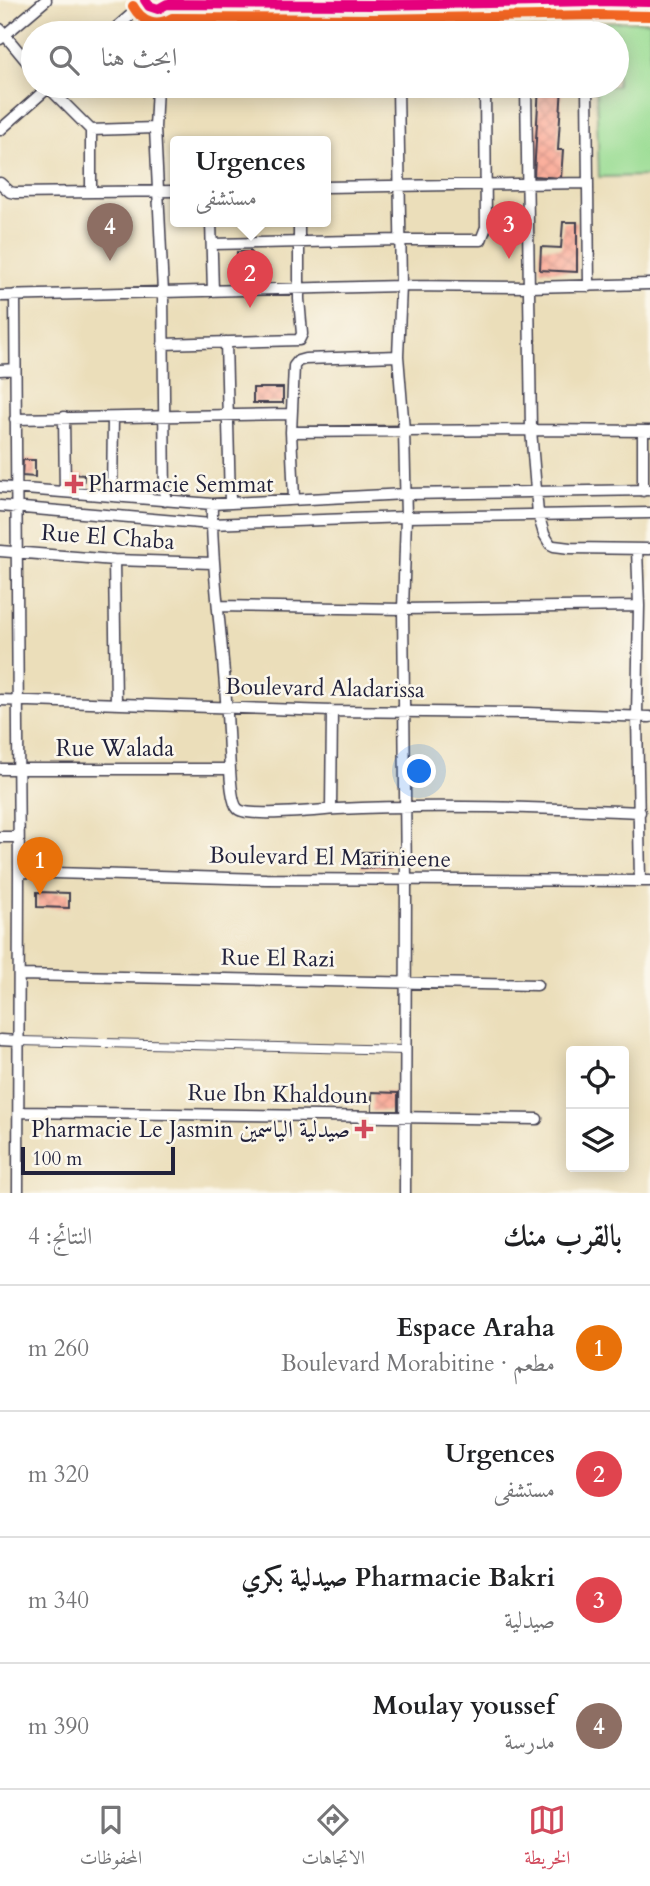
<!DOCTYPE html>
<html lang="ar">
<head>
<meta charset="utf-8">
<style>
  body { margin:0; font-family:Cardo,Amiri,serif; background:#f6f6f6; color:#202124; direction:rtl }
  .controls { position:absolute; right:21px; bottom:21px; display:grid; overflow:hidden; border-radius:7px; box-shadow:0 4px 18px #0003 }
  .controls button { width:63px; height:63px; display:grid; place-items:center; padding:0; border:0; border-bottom:2px solid #e0e0e0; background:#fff; color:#202124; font:35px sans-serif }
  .scale { position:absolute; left:21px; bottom:18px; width:154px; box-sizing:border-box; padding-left:7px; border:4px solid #22223b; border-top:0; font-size:19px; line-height:24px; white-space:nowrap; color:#22223b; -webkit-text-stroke:5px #fbf7ec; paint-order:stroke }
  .you { position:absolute; left:420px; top:772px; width:24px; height:24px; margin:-18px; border:5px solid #fff; border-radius:50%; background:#1a73e8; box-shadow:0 0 0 10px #1a73e833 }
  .badge { display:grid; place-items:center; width:46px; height:46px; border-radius:50%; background:#d1495b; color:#fff; font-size:23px; font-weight:700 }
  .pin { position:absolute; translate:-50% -58px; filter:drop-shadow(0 2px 4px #0008) }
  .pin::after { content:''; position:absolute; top:37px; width:24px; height:21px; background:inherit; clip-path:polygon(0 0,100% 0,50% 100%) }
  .popup { position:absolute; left:170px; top:136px; width:161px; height:91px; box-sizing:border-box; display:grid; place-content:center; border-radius:7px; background:#fff; filter:drop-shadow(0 2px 5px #0005); font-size:23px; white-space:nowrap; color:#757577 }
  .popup b { font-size:26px; color:#202124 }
  .popup::after { content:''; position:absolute; left:50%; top:100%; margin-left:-14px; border:14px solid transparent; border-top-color:#fff }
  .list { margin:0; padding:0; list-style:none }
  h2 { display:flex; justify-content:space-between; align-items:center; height:91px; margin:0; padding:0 28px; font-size:30px }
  h2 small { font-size:23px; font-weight:400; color:#757577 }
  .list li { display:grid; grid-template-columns:46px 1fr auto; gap:21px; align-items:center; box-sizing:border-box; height:126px; padding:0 28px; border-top:2px solid #e0e0e0 }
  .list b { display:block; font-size:26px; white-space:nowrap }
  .list p { margin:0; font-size:23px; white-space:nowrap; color:#757577 }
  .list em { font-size:23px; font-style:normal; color:#757577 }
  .icon { flex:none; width:38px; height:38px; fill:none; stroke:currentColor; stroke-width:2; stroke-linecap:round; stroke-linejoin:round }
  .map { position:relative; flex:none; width:650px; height:1193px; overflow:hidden; direction:ltr }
  .search { position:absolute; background:#fff; box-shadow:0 4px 18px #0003; left:21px; right:21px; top:21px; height:77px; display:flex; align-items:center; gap:18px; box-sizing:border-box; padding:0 24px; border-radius:38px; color:#757577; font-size:26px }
  .sheet { height:595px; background:#fff }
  nav { display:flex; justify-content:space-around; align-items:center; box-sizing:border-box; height:98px; border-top:2px solid #e0e0e0; background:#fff; font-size:19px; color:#757577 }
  nav a { display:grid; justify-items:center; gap:4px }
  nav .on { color:#d1495b }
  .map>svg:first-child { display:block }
  .park { fill:#9bdd94; stroke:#5e8068; stroke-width:2 }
  .building { fill:url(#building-cross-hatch) }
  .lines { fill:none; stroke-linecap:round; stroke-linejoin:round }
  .pedestrian-casing { stroke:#403e4e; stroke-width:10 }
  .minor-casing { stroke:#403e4e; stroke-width:13 }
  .pedestrian { stroke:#fff; stroke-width:8 }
  .minor { stroke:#fff; stroke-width:10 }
  .bus-1-casing { stroke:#fbf7ec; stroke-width:16 }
  .bus-2-casing { stroke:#fbf7ec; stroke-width:16 }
  .bus-1 { stroke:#e5007d; stroke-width:10 }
  .bus-2 { stroke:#f26522; stroke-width:10 }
  .poi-dot { fill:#d1495b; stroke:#fbf7ec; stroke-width:2.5 }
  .labels { text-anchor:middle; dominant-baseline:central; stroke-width:5; stroke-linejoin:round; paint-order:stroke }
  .poi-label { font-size:23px; fill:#22223b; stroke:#fbf7ec; text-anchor:start }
  .street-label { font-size:23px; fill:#22223b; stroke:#fbf7ec }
</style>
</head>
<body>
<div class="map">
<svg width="650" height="1193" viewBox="0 0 650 1193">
  <defs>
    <pattern id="building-cross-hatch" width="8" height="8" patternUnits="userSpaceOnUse" patternTransform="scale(1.75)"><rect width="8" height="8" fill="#fbab98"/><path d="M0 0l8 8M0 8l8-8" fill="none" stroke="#d79384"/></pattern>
  </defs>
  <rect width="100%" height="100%" fill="#fbf7ec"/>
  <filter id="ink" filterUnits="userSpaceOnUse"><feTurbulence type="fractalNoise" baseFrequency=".0143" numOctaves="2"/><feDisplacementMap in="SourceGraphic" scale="14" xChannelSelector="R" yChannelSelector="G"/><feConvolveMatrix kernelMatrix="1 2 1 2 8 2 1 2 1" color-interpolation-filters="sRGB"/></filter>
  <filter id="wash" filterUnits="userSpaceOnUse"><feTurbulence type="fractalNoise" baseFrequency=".00686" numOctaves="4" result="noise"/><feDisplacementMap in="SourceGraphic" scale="28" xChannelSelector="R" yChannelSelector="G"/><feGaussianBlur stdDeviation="1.57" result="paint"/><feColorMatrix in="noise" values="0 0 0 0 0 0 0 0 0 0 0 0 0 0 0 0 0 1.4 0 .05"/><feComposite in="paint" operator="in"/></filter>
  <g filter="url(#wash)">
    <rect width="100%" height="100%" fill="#ebdeba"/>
    <!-- park -->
    <path class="park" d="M650,21V176L599,177L596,86H617V33H595L594,22Z"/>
    <g id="blocks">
      <!-- building -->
      <path class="building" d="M414,20L437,21V25L561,30V33H414Z
        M539,86H562L558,150H563L561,178L534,176Z
        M563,222H577V272L540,270L541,247L561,248Z
        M237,252H251L253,278H238Z
        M253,388H283V403H253Z
        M23,460H35V477L22,476Z
        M71,474L84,475L83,487L70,486Z
        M361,852H391L392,867L361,868Z
        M37,892L69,893V908L37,907Z
        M372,1092L398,1093V1111H372Z"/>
    </g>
  </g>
  <g filter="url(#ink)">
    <use href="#blocks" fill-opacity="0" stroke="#403e4e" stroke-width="2"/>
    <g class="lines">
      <!-- pedestrian casing -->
      <g class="pedestrian-casing">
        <path id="pedestrian" d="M19,1041L405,1050"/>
      </g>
      <!-- minor casing -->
      <g class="minor-casing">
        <path id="minor" d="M145,0C149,10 159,12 167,4L374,5L597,1L650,2
          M396,1L397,33
          M159,9V33
          M0,29L33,69
          M110,33L146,2
          M587,33L590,0
          M0,39L46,0
          M47,86L91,130V191
          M157,86L155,128L163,292L165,501
          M398,86L401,286L398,356L404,430L406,517L403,609L406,881L405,1193
          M526,86L531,430L538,514L544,534L550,544L554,546L570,548L650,549
          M587,86L589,286
          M0,130L50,86
          M91,130L155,128
          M0,183L10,192L15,193L175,191
          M325,187L587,183
          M211,222L213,291
          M212,244L400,240H481L486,227L485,86
          M15,295L19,872L18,1193
          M0,296L401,286L530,287L650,284
          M226,342L230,502
          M163,344L299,340L302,334L299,299V222
          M0,370L15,369
          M64,417L65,492
          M15,419L291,414
          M291,432L531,430L650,431
          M0,487L212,504L405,494L650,490
          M643,491V432
          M112,496L113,418
          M294,499L291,432L294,366L298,361L305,359L398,356
          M212,504C211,540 215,574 218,610C223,657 227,705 229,752C230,764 230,802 238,809C248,818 321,810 338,809C438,804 539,808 640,812
          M0,506L211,524L406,517L650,513
          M637,549L639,606L637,716L640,881H650
          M0,551L114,560L213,563
          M114,560L116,703
          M218,606L403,609L639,606
          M0,700L332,711L527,713L650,717
          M0,769H230
          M331,809L332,711
          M0,837H18
          M19,872L266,879L640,881
          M19,975L537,985
          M0,1040L19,1041
          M19,1112L537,1119"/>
      </g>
      <!-- pedestrian -->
      <use href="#pedestrian" class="pedestrian"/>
      <!-- minor -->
      <use href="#minor" class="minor"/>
      <!-- bus-1 casing -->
      <g class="bus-1-casing">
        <path id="bus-1" d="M145,0L149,6L158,9L167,4L374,5L597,1L650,2"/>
      </g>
      <!-- bus-2 casing -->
      <g class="bus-2-casing">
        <path id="bus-2" d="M133,6C142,22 156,27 172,18L374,19L597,15L650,16"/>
      </g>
      <!-- bus-1 -->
      <use href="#bus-1" class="bus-1"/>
      <!-- bus-2 -->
      <use href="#bus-2" class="bus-2"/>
    </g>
  </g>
  <!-- markers -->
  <g class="poi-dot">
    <path d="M70.5 473.5h7v7h7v7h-7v7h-7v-7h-7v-7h7z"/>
    <path d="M360.5 1118.5h7v7h7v7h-7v7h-7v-7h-7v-7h7z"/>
  </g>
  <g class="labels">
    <!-- poi labels -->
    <g class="poi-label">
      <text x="88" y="484">Pharmacie Semmat</text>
      <text x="350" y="1129" text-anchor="end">Pharmacie Le Jasmin صيدلية الياسمين</text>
    </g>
    <!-- street labels -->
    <g class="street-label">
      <text transform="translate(108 537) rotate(4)">Rue El Chaba</text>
      <text transform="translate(325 688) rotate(1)">Boulevard Aladarissa</text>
      <text x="115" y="748">Rue Walada</text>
      <text transform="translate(330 857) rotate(1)">Boulevard El Marinieene</text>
      <text transform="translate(278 958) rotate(1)">Rue El Razi</text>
      <text transform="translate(278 1094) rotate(1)">Rue Ibn Khaldoun</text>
    </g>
  </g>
</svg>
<div class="controls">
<button><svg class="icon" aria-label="locate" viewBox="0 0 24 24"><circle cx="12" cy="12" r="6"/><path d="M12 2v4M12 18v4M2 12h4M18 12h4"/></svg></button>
<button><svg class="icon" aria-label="layers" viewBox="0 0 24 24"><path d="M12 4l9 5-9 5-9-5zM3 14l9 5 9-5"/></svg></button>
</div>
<div class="scale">100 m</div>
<div class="you"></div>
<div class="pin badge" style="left:40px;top:895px;background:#e8710a">1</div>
<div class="pin badge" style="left:250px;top:308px;background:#e0444e">2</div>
<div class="popup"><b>Urgences</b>مستشفى</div>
<div class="pin badge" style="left:509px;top:259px;background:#e0444e">3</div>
<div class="pin badge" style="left:110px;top:261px;background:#8d6e63">4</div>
<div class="search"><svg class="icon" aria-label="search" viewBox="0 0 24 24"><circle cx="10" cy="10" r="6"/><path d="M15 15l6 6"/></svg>ابحث هنا</div>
</div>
<section class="sheet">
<h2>بالقرب منك<small>النتائج: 4</small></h2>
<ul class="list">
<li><span class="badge" style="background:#e8710a">1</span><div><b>Espace Araha</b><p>مطعم · Boulevard Morabitine</p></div><em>260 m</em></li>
<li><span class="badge" style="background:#e0444e">2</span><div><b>Urgences</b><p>مستشفى</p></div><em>320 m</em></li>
<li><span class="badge" style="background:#e0444e">3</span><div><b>Pharmacie Bakri صيدلية بكري</b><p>صيدلية</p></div><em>340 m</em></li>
<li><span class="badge" style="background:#8d6e63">4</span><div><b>Moulay youssef</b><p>مدرسة</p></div><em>390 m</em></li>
</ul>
</section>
<nav>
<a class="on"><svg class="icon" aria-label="map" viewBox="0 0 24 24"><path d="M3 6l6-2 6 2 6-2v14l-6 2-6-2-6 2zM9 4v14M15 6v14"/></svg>الخريطة</a>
<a><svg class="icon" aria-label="directions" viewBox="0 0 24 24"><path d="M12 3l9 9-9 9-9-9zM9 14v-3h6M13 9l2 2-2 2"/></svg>الاتجاهات</a>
<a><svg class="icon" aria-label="saved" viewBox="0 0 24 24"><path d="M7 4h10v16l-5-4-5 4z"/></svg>المحفوظات</a>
</nav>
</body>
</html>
